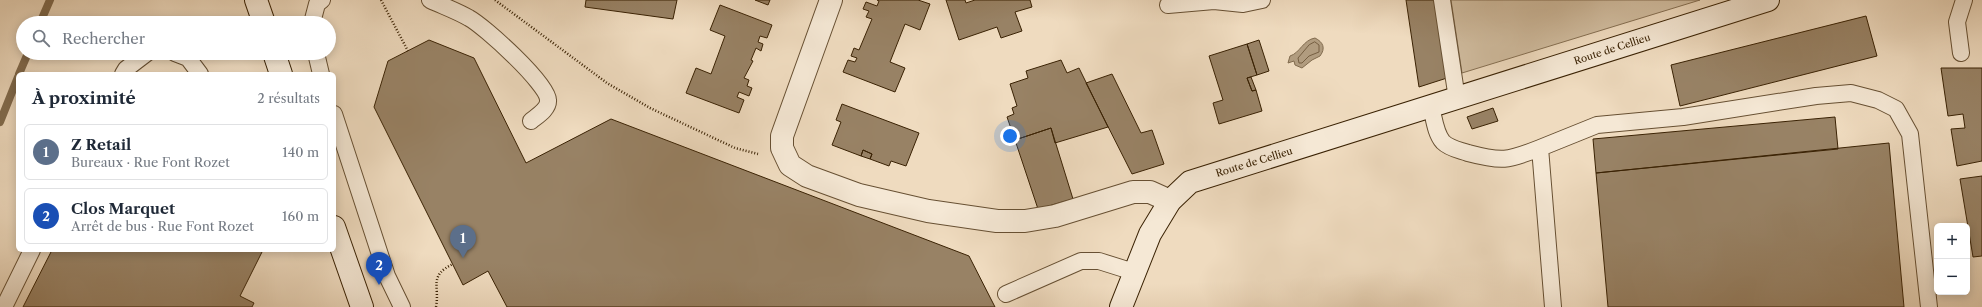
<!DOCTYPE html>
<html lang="fr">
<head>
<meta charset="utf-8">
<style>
  body { margin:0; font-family:"Libre Caslon Text",serif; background:#f2f2f3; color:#1f2937 }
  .controls { position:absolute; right:12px; bottom:12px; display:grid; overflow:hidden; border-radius:6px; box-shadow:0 2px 10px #0003 }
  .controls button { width:36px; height:36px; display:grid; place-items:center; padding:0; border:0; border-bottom:1px solid #e0e1e3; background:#fff; color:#1f2937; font:20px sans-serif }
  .you { position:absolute; left:1010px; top:136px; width:14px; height:14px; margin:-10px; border:3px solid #fff; border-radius:50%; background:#1a73e8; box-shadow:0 0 0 6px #1a73e833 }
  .badge { display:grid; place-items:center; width:26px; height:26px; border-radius:50%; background:#1a73e8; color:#fff; font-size:13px; font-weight:700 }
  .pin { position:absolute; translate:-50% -33px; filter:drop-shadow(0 1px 2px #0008) }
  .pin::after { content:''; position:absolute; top:21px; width:14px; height:12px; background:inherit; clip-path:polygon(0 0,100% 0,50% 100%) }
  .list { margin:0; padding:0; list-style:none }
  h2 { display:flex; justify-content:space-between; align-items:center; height:52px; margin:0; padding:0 16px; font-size:17px }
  h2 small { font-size:13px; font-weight:400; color:#747a83 }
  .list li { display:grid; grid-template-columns:26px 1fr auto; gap:12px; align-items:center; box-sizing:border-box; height:56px; margin:0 8px 8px; padding:0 8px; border:1px solid #e0e1e3; border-radius:6px }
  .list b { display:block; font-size:15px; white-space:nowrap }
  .list p { margin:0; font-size:13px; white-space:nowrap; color:#747a83 }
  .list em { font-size:13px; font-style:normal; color:#747a83 }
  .icon { flex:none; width:22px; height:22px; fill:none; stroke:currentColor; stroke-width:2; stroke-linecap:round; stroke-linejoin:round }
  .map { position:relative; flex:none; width:1982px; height:307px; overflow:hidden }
  .search { position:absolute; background:#fff; box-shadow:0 2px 10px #0003; left:16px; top:16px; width:320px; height:44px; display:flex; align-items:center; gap:10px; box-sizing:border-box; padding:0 14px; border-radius:22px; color:#747a83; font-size:15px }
  .panel { position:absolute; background:#fff; box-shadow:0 2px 10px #0003; left:16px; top:72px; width:320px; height:180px; border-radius:6px }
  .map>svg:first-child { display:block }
  .green { fill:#d0bc9f; stroke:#856f52 }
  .water { fill:#b19c7f; stroke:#816b4e }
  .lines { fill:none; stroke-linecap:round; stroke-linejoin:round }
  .shore { stroke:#765f42; stroke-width:1 }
  .stream { stroke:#816b4e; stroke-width:8 }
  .building { fill:#988265; stroke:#3a2204 }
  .lane-casing { stroke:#675033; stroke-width:18 }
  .street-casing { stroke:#675033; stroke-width:24 }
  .secondary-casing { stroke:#3a2204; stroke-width:24 }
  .path { stroke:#3a2204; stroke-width:2.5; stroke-dasharray:1 2; stroke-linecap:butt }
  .lane { stroke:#f5e8d5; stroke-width:16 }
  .street { stroke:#f5e8d5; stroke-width:22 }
  .secondary { stroke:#f5e8d5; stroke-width:22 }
  .labels { text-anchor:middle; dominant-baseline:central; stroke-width:3; stroke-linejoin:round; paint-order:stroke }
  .street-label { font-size:10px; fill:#3a2204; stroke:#f5e8d5 }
</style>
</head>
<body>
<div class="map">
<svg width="1982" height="307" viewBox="0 0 1982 307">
  <rect width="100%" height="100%" fill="#efdbbf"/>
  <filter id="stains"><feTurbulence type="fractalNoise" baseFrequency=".005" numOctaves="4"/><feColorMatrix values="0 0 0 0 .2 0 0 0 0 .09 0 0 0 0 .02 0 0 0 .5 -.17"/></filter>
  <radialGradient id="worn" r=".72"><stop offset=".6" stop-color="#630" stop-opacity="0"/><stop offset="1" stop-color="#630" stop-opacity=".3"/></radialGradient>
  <!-- green -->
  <path class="green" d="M1451,0H1700L1462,73Z"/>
  <!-- water -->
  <path class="water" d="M1315,38C1323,42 1326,48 1320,56L1312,60L1302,68L1295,65L1294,61L1288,63L1290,56C1300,53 1303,40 1315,38Z"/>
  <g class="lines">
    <!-- shore -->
    <path class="shore" d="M1315,42L1319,45V52L1309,56L1302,63H1299L1298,58L1309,45Z"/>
    <!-- stream -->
    <path class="stream" d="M40,23L50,0
      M19,74L28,53
      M0,122L18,77"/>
  </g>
  <!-- building -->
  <path class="building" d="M586,0H677L673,19L585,7Z
    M755,0H770L768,5Z
    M877,0H918L930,4L920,30L905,24L890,62L905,68L895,92L843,72L848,60L855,62L857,58L851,56L854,48L859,50L872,19L866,17L869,11L863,9L866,2L877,6L879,1Z
    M946,0H965L966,3L975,0H1030L1032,7L1015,12L1022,31L1001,38L997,27L959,40Z
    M1406,0H1434L1447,78L1419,87Z
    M720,5L772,25L767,38L760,36L758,42L763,44L761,51L756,48L751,60L753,61L744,78L749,80L747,86L752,88L749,96L739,92L737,97L744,100L739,113L686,93L696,68L711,74L725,36L710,30Z
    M1866,16L1877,56L1680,106L1671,65Z
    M429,40L474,58L526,163L611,119L969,256L995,307H507L488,271L463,285L374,107L388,61Z
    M1259,40L1269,71L1257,75L1247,44Z
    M1247,44L1257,75L1247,78L1252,91L1256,90L1262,111L1219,124L1213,103L1223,100L1209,56Z
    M1061,60L1067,73L1079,68L1108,127L1055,143L1051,128L1015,140L1007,117L1014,114L1012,108L1017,106L1010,84L1028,78L1026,71Z
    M1941,68H1982V161L1957,166L1951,129L1965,128L1963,114L1948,116Z
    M1112,74L1141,133L1152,130L1164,164L1132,174L1086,83Z
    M1251,77L1256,90L1252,91L1247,78Z
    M842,104L919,133L906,166L891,161L889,166L870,159L872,154L863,150L861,156L832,145L841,122L836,120Z
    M1493,108L1498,121L1472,129L1467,117Z
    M1835,117L1838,149L1596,173L1593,139Z
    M1051,128L1073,199L1038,209L1015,140Z
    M1889,143L1904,307H1608L1596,173Z
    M863,150L872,154L870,159L861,156Z
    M1982,176V256L1973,257L1960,179Z
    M52,250H263L240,296L254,303L252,307H23Z"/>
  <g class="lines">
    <!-- lane casing -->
    <g class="lane-casing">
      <path id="lane" d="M430,0C443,6 457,11 469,18C484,26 548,84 548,100C549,109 537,116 531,121
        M1442,0L1457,99
        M1168,5L1214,1L1243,4L1262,0
        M312,23L317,4L322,0
        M175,53L188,58L200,74
        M316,53L321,74
        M1961,53L1957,22L1964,0
        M123,74L126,69L147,53
        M1431,107C1434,117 1435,133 1443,142C1450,149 1460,150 1468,153C1502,162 1507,161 1540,148
        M334,114L387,276L402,307
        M1006,294L1081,261H1099L1134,272
        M4,307L32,250
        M1553,307L1540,148L1597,125L1683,117L1816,96L1851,93L1878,100L1896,109L1910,134L1929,307"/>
    </g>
    <!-- street casing -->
    <g class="street-casing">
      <path id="street" d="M831,0L782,136V148L790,165L807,176L859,195L928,211L997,221H1025L1055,216L1133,192H1150L1170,201"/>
    </g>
    <!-- secondary casing -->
    <g class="secondary-casing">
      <path id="secondary" d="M256,0L264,23
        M274,53L281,74
        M334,227L362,307
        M1121,307L1150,234L1170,201L1190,182L1768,0"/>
    </g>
    <!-- path -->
    <path class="path" d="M381,0L408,51
      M495,0L607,83L650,108L735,148L758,154
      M436,307C440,286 428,276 453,264"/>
    <!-- lane -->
    <use href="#lane" class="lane"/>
    <!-- street -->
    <use href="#street" class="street"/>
    <!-- secondary -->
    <use href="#secondary" class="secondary"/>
  </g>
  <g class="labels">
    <!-- street labels -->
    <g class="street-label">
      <text transform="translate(1612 49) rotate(-18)">Route de Cellieu</text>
      <text transform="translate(1254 162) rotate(-17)">Route de Cellieu</text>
    </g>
  </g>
  <rect width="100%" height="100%" filter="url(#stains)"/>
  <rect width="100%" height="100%" fill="url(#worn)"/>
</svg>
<div class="controls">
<button>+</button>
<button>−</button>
</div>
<div class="you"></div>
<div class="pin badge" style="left:463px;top:258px;background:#5c6f8a">1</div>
<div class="pin badge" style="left:379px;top:285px;background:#1a4fb4">2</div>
<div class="search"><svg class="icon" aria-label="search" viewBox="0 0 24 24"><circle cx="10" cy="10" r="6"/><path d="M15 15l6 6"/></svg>Rechercher</div>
<section class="panel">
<h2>À proximité<small>2 résultats</small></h2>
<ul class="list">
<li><span class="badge" style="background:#5c6f8a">1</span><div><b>Z Retail</b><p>Bureaux · Rue Font Rozet</p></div><em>140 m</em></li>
<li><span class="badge" style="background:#1a4fb4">2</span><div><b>Clos Marquet</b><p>Arrêt de bus · Rue Font Rozet</p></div><em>160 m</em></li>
</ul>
</section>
</div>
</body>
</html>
